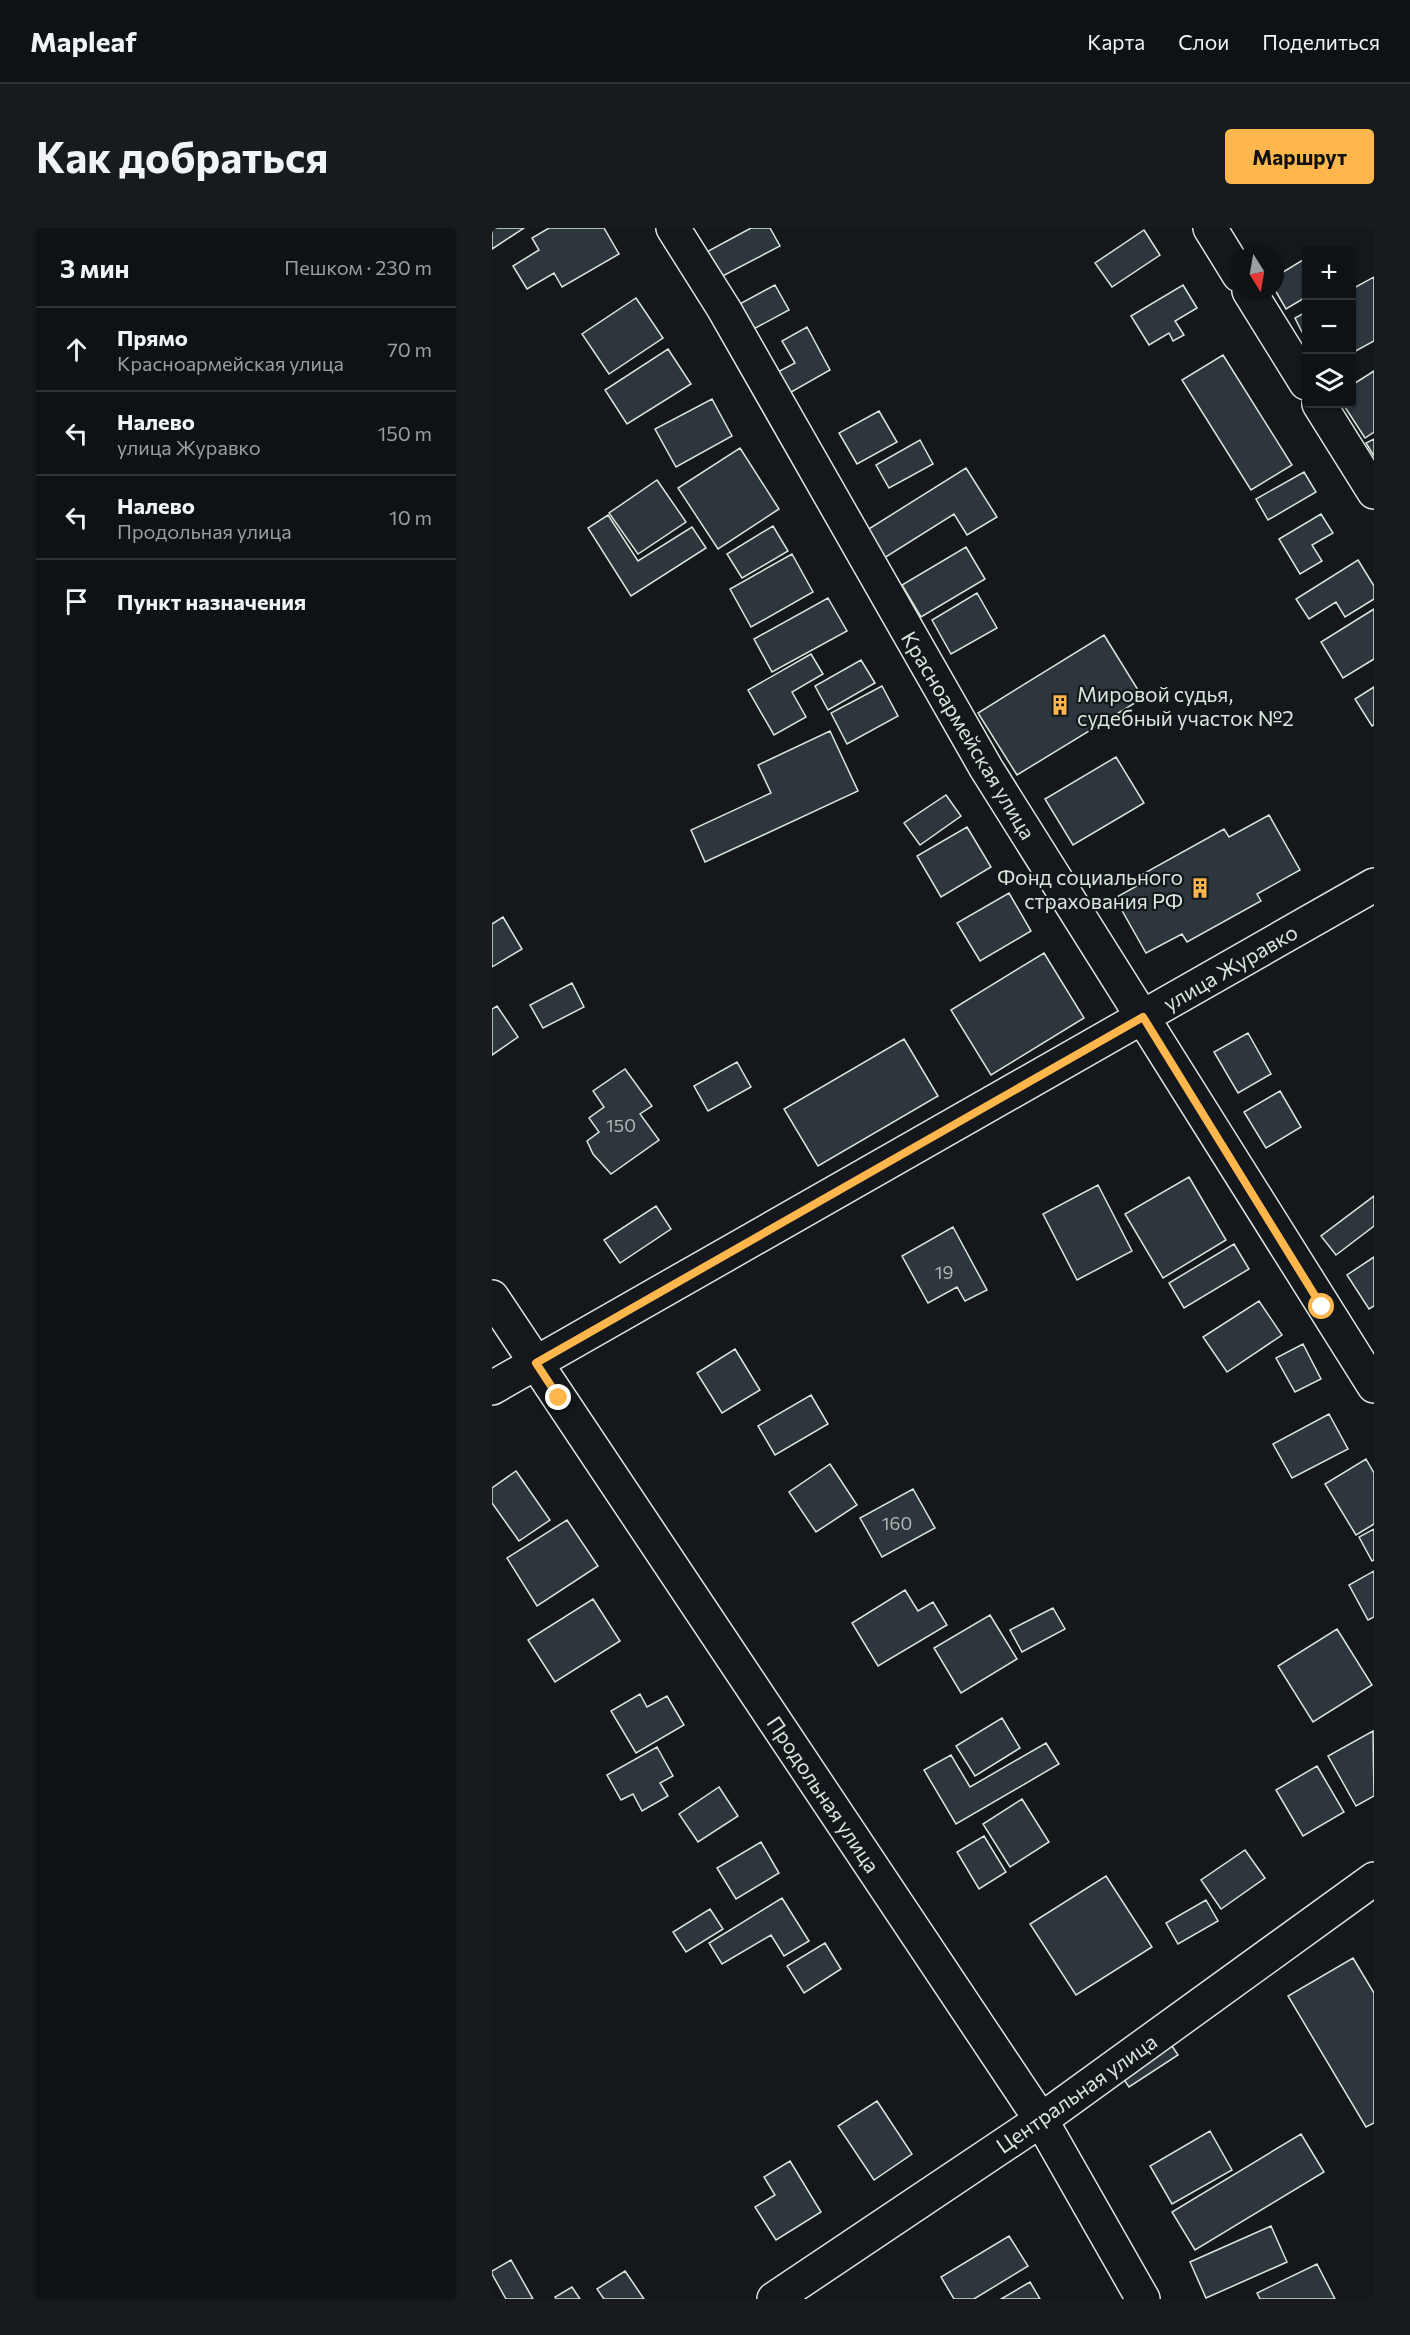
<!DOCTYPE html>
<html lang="ru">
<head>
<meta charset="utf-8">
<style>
  body { margin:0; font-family:Commissioner,sans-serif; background:#181b1e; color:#f1f3f6 }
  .controls { position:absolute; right:18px; top:18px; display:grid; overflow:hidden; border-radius:6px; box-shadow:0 2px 4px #0004 }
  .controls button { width:54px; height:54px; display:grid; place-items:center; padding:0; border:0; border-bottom:2px solid #2f3234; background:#0f1215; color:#f1f3f6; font:30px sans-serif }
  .compass { position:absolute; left:738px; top:18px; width:54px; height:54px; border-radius:50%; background:#0f1215; box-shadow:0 2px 4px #0004; rotate:169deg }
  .stop { position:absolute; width:18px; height:18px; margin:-14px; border:4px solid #ffb74d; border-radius:50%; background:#fff }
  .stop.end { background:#ffb74d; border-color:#fff; box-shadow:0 2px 6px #0008 }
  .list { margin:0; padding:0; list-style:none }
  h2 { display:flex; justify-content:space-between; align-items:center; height:78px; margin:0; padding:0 24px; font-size:26px }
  h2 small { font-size:20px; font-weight:400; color:#9b9ea0 }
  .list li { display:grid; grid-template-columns:39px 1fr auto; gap:18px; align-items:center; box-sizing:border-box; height:84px; padding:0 24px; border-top:2px solid #2f3234 }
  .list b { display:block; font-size:22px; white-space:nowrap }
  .list p { margin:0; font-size:20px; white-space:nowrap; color:#9b9ea0 }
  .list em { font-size:20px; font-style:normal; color:#9b9ea0 }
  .icon { flex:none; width:33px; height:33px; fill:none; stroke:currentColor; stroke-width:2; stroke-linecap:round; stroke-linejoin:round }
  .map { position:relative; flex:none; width:882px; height:2071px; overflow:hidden; border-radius:6px }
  header { display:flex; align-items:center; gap:36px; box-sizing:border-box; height:84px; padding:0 30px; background:#0f1215; border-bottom:2px solid #2f3234 }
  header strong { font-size:28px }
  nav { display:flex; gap:33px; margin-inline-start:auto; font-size:21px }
  .intro { display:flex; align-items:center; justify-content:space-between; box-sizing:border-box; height:144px; padding:0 36px }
  h1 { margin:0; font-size:42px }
  .button { padding:15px 27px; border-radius:6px; background:#ffb74d; color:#111; font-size:21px; font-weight:700 }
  main { display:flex; gap:36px; padding:0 36px }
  aside { flex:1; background:#0f1215; border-radius:6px; box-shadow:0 2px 4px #0004 }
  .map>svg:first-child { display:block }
  .building { fill:#2c363c; stroke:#d8e6dc; stroke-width:1.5 }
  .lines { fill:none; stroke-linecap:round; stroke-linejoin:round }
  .minor-casing { stroke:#d8e6dc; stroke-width:36 }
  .minor { stroke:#14181c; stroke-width:33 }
  .route { stroke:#ffb74d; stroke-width:8 }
  .labels { text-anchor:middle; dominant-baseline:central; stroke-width:4.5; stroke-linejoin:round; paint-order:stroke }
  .number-label { font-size:18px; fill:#adbab4 }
  .poi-label { font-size:21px; fill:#d8e6dc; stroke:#14181c; text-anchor:start }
  .street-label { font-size:21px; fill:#d8e6dc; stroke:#14181c }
</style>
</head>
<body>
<header>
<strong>Mapleaf</strong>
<nav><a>Карта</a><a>Слои</a><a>Поделиться</a></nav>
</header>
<div class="intro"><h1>Как добраться</h1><a class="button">Маршрут</a></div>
<main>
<aside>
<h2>3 мин<small>Пешком · 230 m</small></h2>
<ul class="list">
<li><svg class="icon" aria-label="ahead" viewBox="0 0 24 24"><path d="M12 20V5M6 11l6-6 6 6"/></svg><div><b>Прямо</b><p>Красноармейская улица</p></div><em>70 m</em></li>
<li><svg class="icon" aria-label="left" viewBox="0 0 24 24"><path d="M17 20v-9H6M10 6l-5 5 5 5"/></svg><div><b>Налево</b><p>улица Журавко</p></div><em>150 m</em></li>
<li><svg class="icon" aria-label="left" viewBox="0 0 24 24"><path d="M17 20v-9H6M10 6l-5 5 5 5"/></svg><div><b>Налево</b><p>Продольная улица</p></div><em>10 m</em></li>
<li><svg class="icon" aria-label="arrive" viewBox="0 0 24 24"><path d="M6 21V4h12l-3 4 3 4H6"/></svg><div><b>Пункт назначения</b></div></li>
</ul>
</aside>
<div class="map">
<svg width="882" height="2071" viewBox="0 0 882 2071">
  <rect width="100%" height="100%" fill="#14181c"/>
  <!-- building -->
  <path class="building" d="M0,0H32L0,21Z
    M57,0H112L127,26L70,59L62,45L35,61L21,38L47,22L40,10Z
    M259,0H278L288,18L223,52L209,27Z
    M652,2L668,27L620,59L603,35Z
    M814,30V69L794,81L783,62V49Z
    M882,49V113L860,125V61Z
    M283,57L297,82L256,104L242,79Z
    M691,57L705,80L683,93L692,107L681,113L677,105L657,117L639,88Z
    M144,70L171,110L117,146L90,106Z
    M814,84V112L803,90Z
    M315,99L338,142L294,167L282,146L303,135L290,113Z
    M176,121L199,156L135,196L113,162Z
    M731,127L800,237L759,262L690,152Z
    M882,143V204L873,210L851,176H860V157Z
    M220,171L240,208L184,239L163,201Z
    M387,183L405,214L365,236L347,205Z
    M882,211V228L874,215Z
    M428,212L441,236L397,260L384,237Z
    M248,220L287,281L226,321L186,260Z
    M474,240L505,289L475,307L462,286L389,332L372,304Z
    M812,244L824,264L776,292L764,271Z
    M165,252L194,294L146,326L117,285Z
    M829,286L841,305L820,317L830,333L808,346L787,311Z
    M116,287L146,333L200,299L214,320L139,368L96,300Z
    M281,298L296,323L250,350L235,326Z
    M474,319L493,351L429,389L410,357Z
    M300,326L321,364L259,399L238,361Z
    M866,332L882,358V371L853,389L844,374L817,391L804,371Z
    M485,365L505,400L459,426L440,392Z
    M336,370L355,403L280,444L262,411Z
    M882,381V431L851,450L829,414Z
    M612,407L651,470L525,547L486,485Z
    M319,426L331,446L300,464L314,489L282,507L256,462Z
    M369,432L383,455L336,482L323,458Z
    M390,458L406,488L355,516L339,485Z
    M882,459V497L880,498L863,471Z
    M338,503L366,563L213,634L199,602L279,565L266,537Z
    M624,529L652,575L581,617L553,571Z
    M454,567L469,588L428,617L412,595Z
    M777,587L808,642L765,666L769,673L695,714L690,706L654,725L623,670L652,654L649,647L732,601L737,609Z
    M475,599L499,639L449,669L425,628Z
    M517,665L539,703L488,733L465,695Z
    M11,689L30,721L0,739V696Z
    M552,725L592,790L499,847L459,782Z
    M80,755L92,779L51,800L38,777Z
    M5,778L26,809L0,827V781Z
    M756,805L779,846L746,865L722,824Z
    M412,811L446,868L326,938L292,881Z
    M245,834L259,859L216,883L202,858Z
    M133,841L160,878L148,886L167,912L119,946L101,926L95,913L107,904L97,890L112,879L101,863Z
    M788,863L809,899L774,920L752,884Z
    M697,949L734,1012L671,1050L633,986Z
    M606,957L640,1023L585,1052L551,986Z
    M882,968V998L844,1027L829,1008Z
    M164,978L179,1001L128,1035L112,1012Z
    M461,999L495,1062L473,1073L465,1059L436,1075L410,1028Z
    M742,1016L757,1041L692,1080L677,1055Z
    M882,1029V1078L877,1081L855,1047Z
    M767,1073L790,1107L735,1144L711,1109Z
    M811,1116L829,1151L803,1164L784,1130Z
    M243,1121L268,1162L230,1185L205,1145Z
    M319,1167L336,1196L283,1227L266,1198Z
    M837,1186L856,1221L800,1250L781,1216Z
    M874,1231L882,1245V1296L864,1307L833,1256Z
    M338,1236L365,1277L324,1304L297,1264Z
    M24,1243L58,1292L27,1313L0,1275V1260Z
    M421,1261L443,1300L390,1329L368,1290Z
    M75,1292L106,1338L45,1378L15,1330Z
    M882,1301V1332L880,1333L867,1309Z
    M882,1343V1389L876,1392L857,1357Z
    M413,1362L426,1383L441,1374L455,1397L386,1438L360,1395Z
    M101,1371L128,1413L63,1454L36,1412Z
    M561,1380L573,1401L530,1424L518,1402Z
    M498,1387L525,1431L469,1465L442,1420Z
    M845,1401L880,1457L821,1494L786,1438Z
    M148,1466L155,1479L175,1468L192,1497L144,1525L119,1483Z
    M510,1490L528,1520L483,1548L464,1518Z
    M881,1503L882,1568L864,1578L836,1528Z
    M554,1515L567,1536L464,1596L432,1542L459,1527L478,1559Z
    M165,1519L181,1548L168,1555L176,1568L150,1583L141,1566L129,1572L115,1547Z
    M825,1538L852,1584L811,1608L784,1562Z
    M227,1559L246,1588L206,1614L187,1586Z
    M530,1571L557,1614L518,1639L491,1596Z
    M492,1608L514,1644L487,1661L465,1624Z
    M269,1614L287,1645L244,1671L225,1640Z
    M753,1622L773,1650L729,1681L709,1652Z
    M614,1648L660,1719L584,1767L538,1696Z
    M290,1670L317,1713L292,1728L279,1707L230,1736L217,1715Z
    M714,1672L726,1693L686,1716L674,1695Z
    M218,1681L231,1701L194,1724L181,1704Z
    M333,1715L349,1741L312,1765L295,1738Z
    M861,1730L882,1765V1895L874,1899L796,1768Z
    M676,1812L686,1827L637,1859L627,1844Z
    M385,1873L420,1926L382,1952L346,1898Z
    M718,1903L740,1942L680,1976L658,1938Z
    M809,1906L832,1944L703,2022L680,1984Z
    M298,1933L329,1984L284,2012L263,1979L283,1967L272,1949Z
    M779,1998L795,2034L714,2070L698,2034Z
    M517,2008L536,2038L482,2071H462L449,2049Z
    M19,2032L41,2071H14L0,2046V2043Z
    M825,2036L843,2071H768L765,2065Z
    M133,2043L152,2071H112L105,2061Z
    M538,2054L548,2071H509Z
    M80,2059L88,2071H64L63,2069Z"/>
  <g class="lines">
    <!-- minor casing -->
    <g class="minor-casing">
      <path id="minor" d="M181,0L232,81L494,540L882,1158
        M718,0L747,47
        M757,63L814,155
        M827,176L882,264
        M0,1069L549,1892L651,2071
        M0,1160L882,657
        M282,2071L549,1892L882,1651"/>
    </g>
    <!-- minor -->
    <use href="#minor" class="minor"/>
  </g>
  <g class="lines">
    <!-- route -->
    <path class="route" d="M67,1170L44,1135L651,789L830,1079"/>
  </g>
  <!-- icons -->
  <defs>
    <g id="building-bare" transform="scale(1.62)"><path d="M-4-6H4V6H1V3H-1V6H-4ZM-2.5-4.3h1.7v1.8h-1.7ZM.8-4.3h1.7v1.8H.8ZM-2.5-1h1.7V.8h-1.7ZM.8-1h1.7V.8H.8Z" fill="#ffb74d" stroke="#14181c" stroke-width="2.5" paint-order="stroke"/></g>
  </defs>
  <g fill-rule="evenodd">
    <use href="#building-bare" x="568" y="477"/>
    <use href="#building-bare" x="708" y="660"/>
  </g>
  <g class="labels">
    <!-- number labels -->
    <g class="number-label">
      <text x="129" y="897">150</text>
      <text x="452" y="1044">19</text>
      <text x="405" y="1295">160</text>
    </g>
    <!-- poi labels -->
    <g class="poi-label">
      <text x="585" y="465">Мировой судья,<tspan x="585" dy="24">судебный участок №2</tspan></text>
      <text x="691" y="648" text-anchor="end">Фонд социального<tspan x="691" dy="24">страхования РФ</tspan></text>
    </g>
    <!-- street labels -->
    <g class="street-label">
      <text transform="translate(477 507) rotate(59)">Красноармейская улица</text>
      <text transform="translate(738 739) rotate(-30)">улица Журавко</text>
      <text transform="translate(332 1566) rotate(56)">Продольная улица</text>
      <text transform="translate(584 1865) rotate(-35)">Центральная улица</text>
    </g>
  </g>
</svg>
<div class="controls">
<button>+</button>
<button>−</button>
<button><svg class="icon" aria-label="layers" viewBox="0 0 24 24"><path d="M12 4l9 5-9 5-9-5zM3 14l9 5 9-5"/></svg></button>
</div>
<svg class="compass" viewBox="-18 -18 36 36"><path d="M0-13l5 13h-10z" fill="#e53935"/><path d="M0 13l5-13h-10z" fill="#9b9ea0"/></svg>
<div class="stop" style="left:830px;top:1079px"></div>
<div class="stop end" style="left:67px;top:1170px"></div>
</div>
</main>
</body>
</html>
